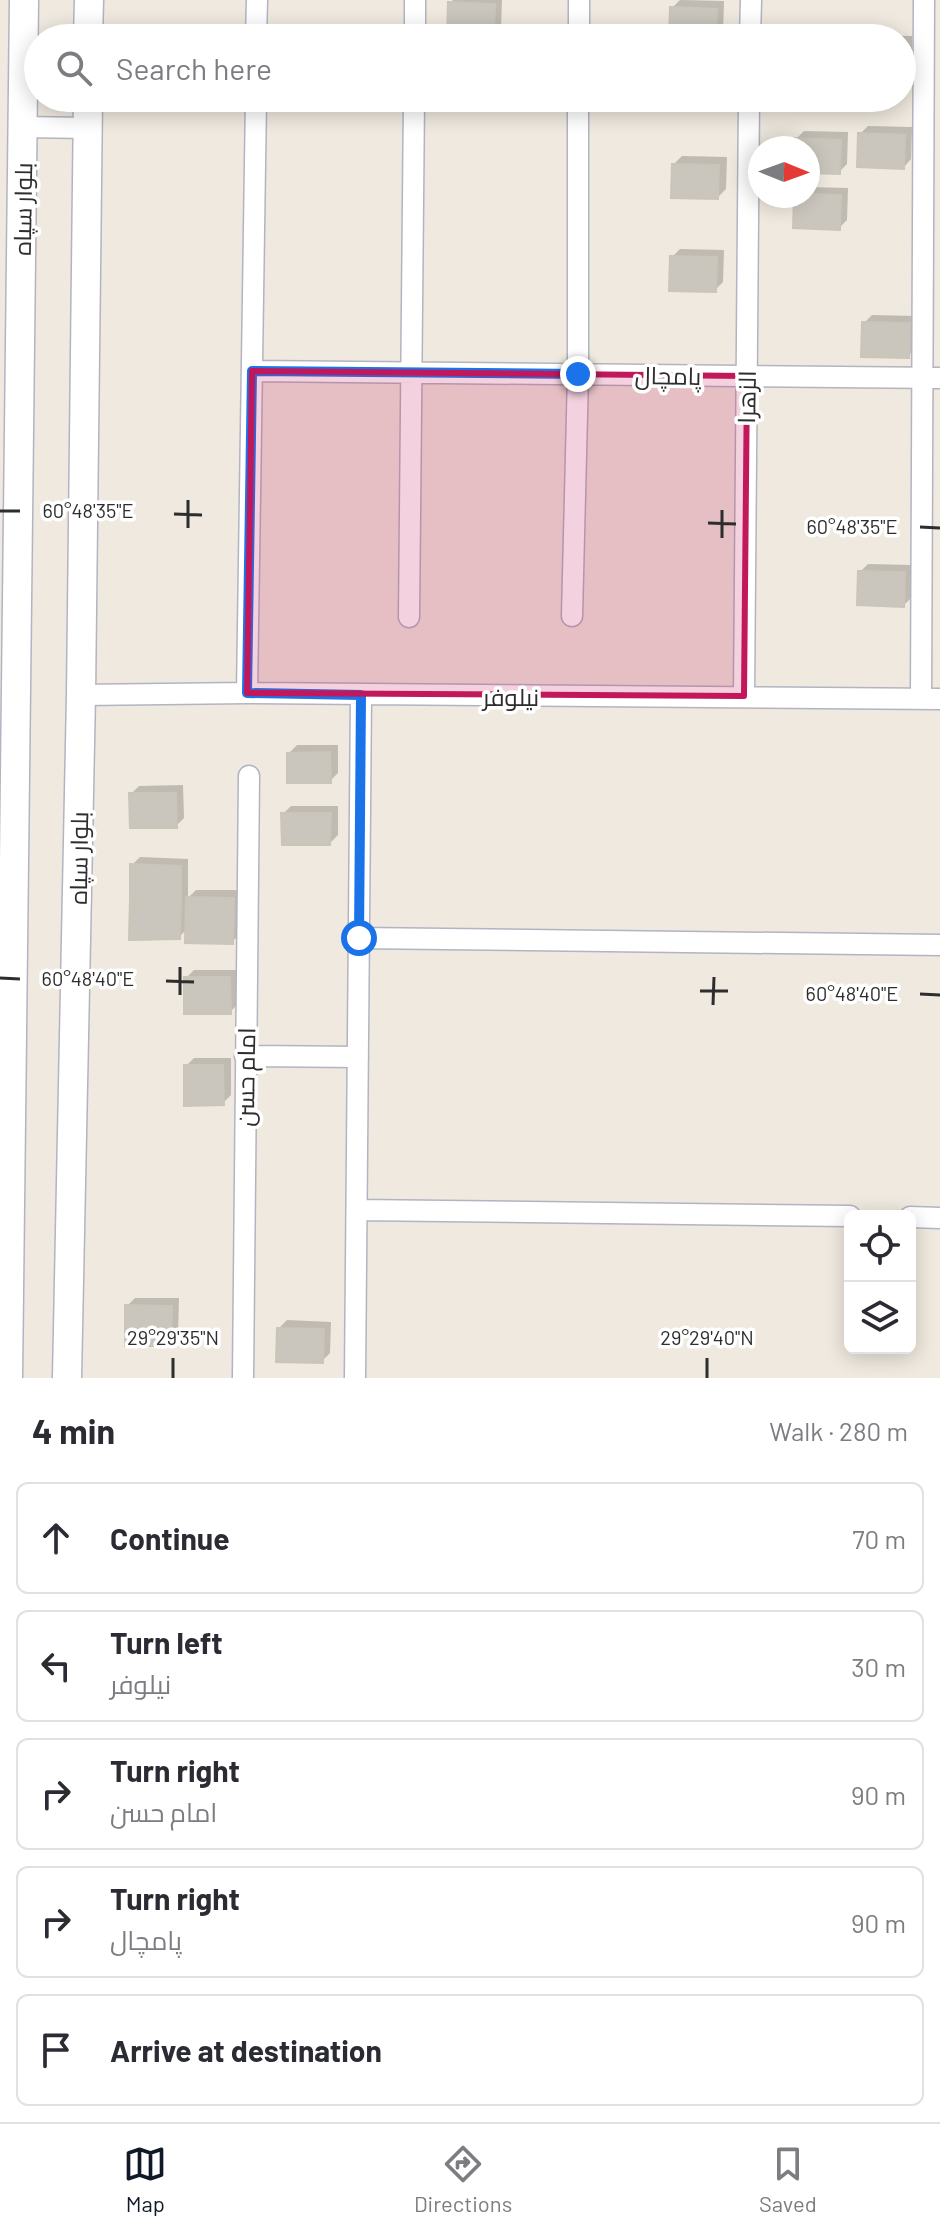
<!DOCTYPE html>
<html lang="en">
<head>
<meta charset="utf-8">
<style>
  body { margin:0; font-family:Barlow,Cairo,sans-serif; background:#f7f7f7; color:#2b2b33 }
  .controls { position:absolute; right:24px; bottom:24px; display:grid; overflow:hidden; border-radius:12px; box-shadow:0 4px 20px #0003 }
  .controls button { width:72px; height:72px; display:grid; place-items:center; padding:0; border:0; border-bottom:2px solid #e1e1e2; background:#fff; color:#2b2b33; font:40px sans-serif }
  .compass { position:absolute; left:748px; top:136px; width:72px; height:72px; border-radius:50%; background:#fff; box-shadow:0 4px 20px #0003; rotate:91deg }
  .stop { position:absolute; width:24px; height:24px; margin:-18px; border:6px solid #1a73e8; border-radius:50%; background:#fff }
  .stop.end { background:#1a73e8; border-color:#fff; box-shadow:0 2px 8px #0008 }
  .list { margin:0; padding:0; list-style:none }
  h2 { display:flex; justify-content:space-between; align-items:center; height:104px; margin:0; padding:0 32px; font-size:34px }
  h2 small { font-size:26px; font-weight:400; color:#7c7c81 }
  .list li { display:grid; grid-template-columns:52px 1fr auto; gap:24px; align-items:center; box-sizing:border-box; height:112px; margin:0 16px 16px; padding:0 16px; border:2px solid #e1e1e2; border-radius:12px }
  .list b { display:block; font-size:30px; white-space:nowrap }
  .list p { margin:0; font-size:26px; white-space:nowrap; color:#7c7c81 }
  .list em { font-size:26px; font-style:normal; color:#7c7c81 }
  .icon { flex:none; width:44px; height:44px; fill:none; stroke:currentColor; stroke-width:2; stroke-linecap:round; stroke-linejoin:round }
  .map { position:relative; flex:none; width:940px; height:1378px; overflow:hidden }
  .search { position:absolute; background:#fff; box-shadow:0 4px 20px #0003; left:24px; right:24px; top:24px; height:88px; display:flex; align-items:center; gap:20px; box-sizing:border-box; padding:0 28px; border-radius:44px; color:#7c7c81; font-size:30px }
  .sheet { height:744px; background:#fff }
  nav { display:flex; justify-content:space-around; align-items:center; box-sizing:border-box; height:112px; border-top:2px solid #e1e1e2; background:#fff; font-size:22px; color:#7c7c81 }
  nav a { display:grid; justify-items:center; gap:4px }
  nav .on { color:#111827 }
  .map>svg:first-child { display:block }
  .shadow { fill:#0003 }
  .building { fill:#cac6be; stroke:#cbc5b8; stroke-width:2 }
  .lines { fill:none; stroke-linecap:round; stroke-linejoin:round }
  .minor-casing { stroke:#b3b4c1; stroke-width:23 }
  .secondary-casing { stroke:#b3b4c1; stroke-width:31 }
  .minor { stroke:#fff; stroke-width:20 }
  .secondary { stroke:#fff; stroke-width:28 }
  .route { stroke:#1a73e8; stroke-width:10 }
  .marked { fill:#c2185b; fill-opacity:0.2; stroke:#c2185b; stroke-width:6; stroke-linejoin:round }
  .ticks { fill:none; stroke:#2d2d2d; stroke-width:3 }
  .labels { text-anchor:middle; dominant-baseline:central; stroke-width:7; stroke-linejoin:round; paint-order:stroke }
  .street-label { font-size:24px; fill:#2d2d2d; stroke:#fff }
  .ticks-label { font-size:20px; text-anchor:middle; fill:#2d2d2d; stroke:#fff; stroke-width:7; stroke-linejoin:round; paint-order:stroke }
</style>
</head>
<body>
<div class="map">
<svg width="940" height="1378" viewBox="0 0 940 1378">
  <rect width="100%" height="100%" fill="#efe9df"/>
  <!-- shadow -->
  <path class="shadow" d="M453,0H502L501,28L493,36L450,3Z
    M680,0L724,1L723,33L718,38H671L672,8Z
    M868,35L912,36V68L902,76V38H865Z
    M868,126L912,127L911,159L904,167L860,134Z
    M804,131L848,132L847,164L839,172L808,171V148H796V139Z
    M682,156L727,157L726,189L718,197L674,164Z
    M808,187L848,188L847,220L839,228L808,196Z
    M680,249L724,250L723,282L715,290L672,257Z
    M872,315L917,316L916,348L908,356L864,323Z
    M868,564L912,565V597L904,605L860,572Z
    M297,745H338V773L330,781L289,753Z
    M183,785L184,818L176,826L131,794L139,786Z
    M291,806H338V835L330,843L283,814Z
    M140,857L188,859V898L196,890H241L240,934L232,942L187,929L179,937L132,865Z
    M194,970H238V1004L230,1012L186,978Z
    M194,1058H231V1095L223,1103L186,1066Z
    M135,1298H179L178,1336L170,1344L127,1306Z
    M287,1320L331,1322L330,1353L322,1361L279,1328Z"/>
  <!-- building -->
  <path class="building" d="M448,2L495,4L494,38L447,37Z
    M670,7L717,9L716,38H669Z
    M858,133L905,135L904,169L857,167Z
    M794,138L841,140L840,174L808,173V148H794Z
    M672,164L719,165L718,199L671,198Z
    M808,194L841,195L840,230L793,228L794,196Z
    M670,256L717,257L716,292L669,291Z
    M862,322L910,323L909,358L861,357Z
    M858,571L905,572L904,607L857,605Z
    M330,752L331,783H287V753Z
    M129,793H176L177,828H130Z
    M281,813H331L330,845H282Z
    M130,864L181,866V901L130,900Z
    M186,897L234,898L233,944L185,943Z
    M130,900L181,901L180,939L129,940Z
    M184,977H230L231,1014H184Z
    M184,1065H223L224,1105L184,1106Z
    M125,1305L172,1306L171,1346H125Z
    M277,1328L324,1329L323,1363L276,1362Z"/>
  <g class="lines">
    <!-- minor casing -->
    <g class="minor-casing">
      <path id="minor" d="M256,38L257,0
        M415,38V0
        M579,38V0
        M750,38L751,0
        M23,127L87,128
        M252,371L940,378
        M572,616L578,374V98
        M409,617L414,98
        M247,693L256,98
        M81,695L247,693L940,699
        M744,696L749,98
        M921,699L924,0
        M359,938L940,945
        M245,1056L358,1057
        M357,1210L850,1216
        M910,1217L940,1218
        M243,1378L249,776
        M355,1378L361,695"/>
    </g>
    <!-- secondary casing -->
    <g class="secondary-casing">
      <path id="secondary" d="M88,38L89,0
        M8,1378L24,0
        M67,1378L81,695L88,98"/>
    </g>
    <!-- minor -->
    <use href="#minor" class="minor"/>
    <!-- secondary -->
    <use href="#secondary" class="secondary"/>
  </g>
  <g class="lines">
    <!-- route -->
    <path class="route" d="M359,938L361,695L247,693L252,371L578,374"/>
  </g>
  <!-- marked area -->
  <path class="marked" d="M252,371L747,376L744,696L247,693Z"/>
  <!-- ticks -->
  <path class="ticks" d="M0,511H20M174,514L202,515M708,523L736,524M920,527L940,528M188,528V500M722,538V510M0,978L20,979M166,981L194,982M700,991H728M920,994L940,995M180,995V967M713,1005L714,977M173,1378V1358M707,1378V1358"/>
  <g class="labels">
    <!-- street labels -->
    <g class="street-label">
      <text transform="translate(22 209) rotate(-89)">بلوار سپاه</text>
      <text transform="translate(668 375) rotate(1)">پامچال</text>
      <text transform="translate(746 397) rotate(-89)">الزهرا</text>
      <text x="511" y="696">نیلوفر</text>
      <text transform="translate(78 858) rotate(-89)">بلوار سپاه</text>
      <text transform="translate(245 1077) rotate(-89)">امام حسن</text>
    </g>
  </g>
  <g class="ticks-label">
    <text x="88" y="518">60°48'35"E</text>
    <text x="852" y="534">60°48'35"E</text>
    <text x="88" y="986">60°48'40"E</text>
    <text x="852" y="1001">60°48'40"E</text>
    <text x="173" y="1345">29°29'35"N</text>
    <text x="707" y="1345">29°29'40"N</text>
  </g>
</svg>
<div class="controls">
<button><svg class="icon" aria-label="locate" viewBox="0 0 24 24"><circle cx="12" cy="12" r="6"/><path d="M12 2v4M12 18v4M2 12h4M18 12h4"/></svg></button>
<button><svg class="icon" aria-label="layers" viewBox="0 0 24 24"><path d="M12 4l9 5-9 5-9-5zM3 14l9 5 9-5"/></svg></button>
</div>
<svg class="compass" viewBox="-18 -18 36 36"><path d="M0-13l5 13h-10z" fill="#e53935"/><path d="M0 13l5-13h-10z" fill="#7c7c81"/></svg>
<div class="stop" style="left:359px;top:938px"></div>
<div class="stop end" style="left:578px;top:374px"></div>
<div class="search"><svg class="icon" aria-label="search" viewBox="0 0 24 24"><circle cx="10" cy="10" r="6"/><path d="M15 15l6 6"/></svg>Search here</div>
</div>
<section class="sheet">
<h2>4 min<small>Walk · 280 m</small></h2>
<ul class="list">
<li><svg class="icon" aria-label="ahead" viewBox="0 0 24 24"><path d="M12 20V5M6 11l6-6 6 6"/></svg><div><b>Continue</b></div><em>70 m</em></li>
<li><svg class="icon" aria-label="left" viewBox="0 0 24 24"><path d="M17 20v-9H6M10 6l-5 5 5 5"/></svg><div><b>Turn left</b><p>نیلوفر</p></div><em>30 m</em></li>
<li><svg class="icon" aria-label="right" viewBox="0 0 24 24"><path d="M7 20v-9h11M14 6l5 5-5 5"/></svg><div><b>Turn right</b><p>امام حسن</p></div><em>90 m</em></li>
<li><svg class="icon" aria-label="right" viewBox="0 0 24 24"><path d="M7 20v-9h11M14 6l5 5-5 5"/></svg><div><b>Turn right</b><p>پامچال</p></div><em>90 m</em></li>
<li><svg class="icon" aria-label="arrive" viewBox="0 0 24 24"><path d="M6 21V4h12l-3 4 3 4H6"/></svg><div><b>Arrive at destination</b></div></li>
</ul>
</section>
<nav>
<a class="on"><svg class="icon" aria-label="map" viewBox="0 0 24 24"><path d="M3 6l6-2 6 2 6-2v14l-6 2-6-2-6 2zM9 4v14M15 6v14"/></svg>Map</a>
<a><svg class="icon" aria-label="directions" viewBox="0 0 24 24"><path d="M12 3l9 9-9 9-9-9zM9 14v-3h6M13 9l2 2-2 2"/></svg>Directions</a>
<a><svg class="icon" aria-label="saved" viewBox="0 0 24 24"><path d="M7 4h10v16l-5-4-5 4z"/></svg>Saved</a>
</nav>
</body>
</html>
